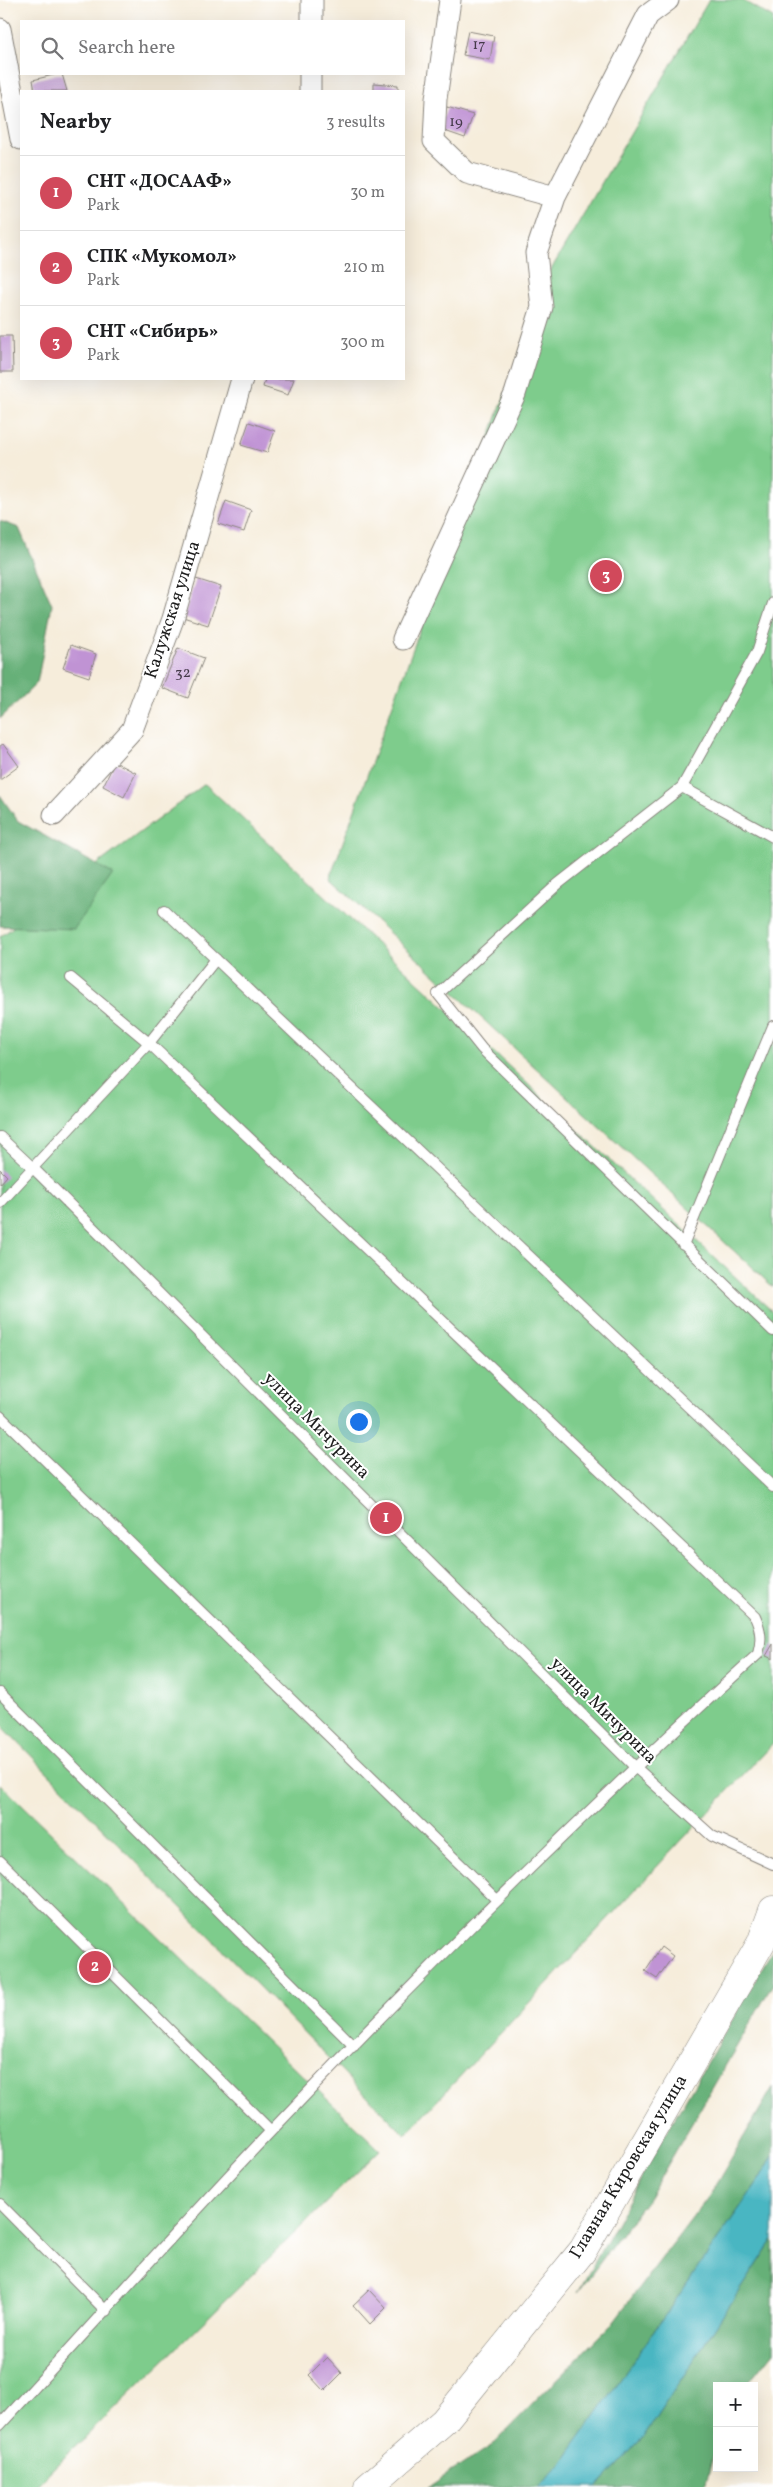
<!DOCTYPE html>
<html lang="en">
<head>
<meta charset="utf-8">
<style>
  body { margin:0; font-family:Vollkorn,serif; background:#f2f2f2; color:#202124 }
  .controls { position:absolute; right:15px; bottom:15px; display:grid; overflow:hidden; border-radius:0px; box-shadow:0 5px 20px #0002 }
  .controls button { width:45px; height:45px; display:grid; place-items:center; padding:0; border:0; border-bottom:1px solid #e0e0e0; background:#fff; color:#202124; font:25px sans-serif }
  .you { position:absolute; left:358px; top:1421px; width:18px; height:18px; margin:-12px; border:4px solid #fff; border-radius:50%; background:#1a73e8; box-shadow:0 0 0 8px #1a73e833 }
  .badge { display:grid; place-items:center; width:32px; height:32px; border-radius:50%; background:#d1495b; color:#fff; font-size:16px; font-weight:700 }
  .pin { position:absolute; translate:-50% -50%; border:2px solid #fff; box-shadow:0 1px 5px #0006 }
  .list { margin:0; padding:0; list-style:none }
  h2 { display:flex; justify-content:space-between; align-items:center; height:65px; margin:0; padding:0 20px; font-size:21px }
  h2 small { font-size:16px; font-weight:400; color:#757577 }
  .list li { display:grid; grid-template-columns:32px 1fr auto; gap:15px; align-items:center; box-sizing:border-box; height:75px; padding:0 20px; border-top:1px solid #e0e0e0 }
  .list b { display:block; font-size:19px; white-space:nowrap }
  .list p { margin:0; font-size:16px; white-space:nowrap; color:#757577 }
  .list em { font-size:16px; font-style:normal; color:#757577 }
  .icon { flex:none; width:28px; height:28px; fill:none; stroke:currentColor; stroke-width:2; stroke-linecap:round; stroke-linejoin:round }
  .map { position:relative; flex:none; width:773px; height:2487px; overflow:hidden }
  .search { position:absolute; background:#fff; box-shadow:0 5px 20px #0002; left:20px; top:20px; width:385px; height:55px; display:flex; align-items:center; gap:12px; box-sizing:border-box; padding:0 18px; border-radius:0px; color:#757577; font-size:19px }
  .panel { position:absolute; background:#fff; box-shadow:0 5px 20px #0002; left:20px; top:90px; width:385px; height:290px; border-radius:0px }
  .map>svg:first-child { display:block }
  .green { fill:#7ecc8c; stroke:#4d7454 }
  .forest { fill:#66b078; stroke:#41664a }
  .water { fill:#48b6c2; stroke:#32696f }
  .building { fill:#c093d4 }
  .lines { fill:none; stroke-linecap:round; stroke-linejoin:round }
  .lane-casing { stroke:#89847c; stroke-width:12 }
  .street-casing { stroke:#89847c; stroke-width:23 }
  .secondary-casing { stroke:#89847c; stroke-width:29 }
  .lane { stroke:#fff; stroke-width:10 }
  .street { stroke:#fff; stroke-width:21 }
  .secondary { stroke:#fff; stroke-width:28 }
  .labels { text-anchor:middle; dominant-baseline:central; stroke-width:4; stroke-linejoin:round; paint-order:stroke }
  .number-label { font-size:15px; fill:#453a4a }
  .street-label { font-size:18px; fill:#1c1c1c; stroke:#fff }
</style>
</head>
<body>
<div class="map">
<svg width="773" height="2487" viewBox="0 0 773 2487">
  <rect width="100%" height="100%" fill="#fff"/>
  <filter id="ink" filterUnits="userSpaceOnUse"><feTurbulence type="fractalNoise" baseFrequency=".02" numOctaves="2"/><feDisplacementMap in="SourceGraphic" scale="10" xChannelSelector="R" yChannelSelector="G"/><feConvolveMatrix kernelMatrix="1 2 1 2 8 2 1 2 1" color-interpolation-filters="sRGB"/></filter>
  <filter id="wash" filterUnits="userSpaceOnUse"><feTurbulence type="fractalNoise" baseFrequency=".0096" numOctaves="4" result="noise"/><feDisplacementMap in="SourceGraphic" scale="20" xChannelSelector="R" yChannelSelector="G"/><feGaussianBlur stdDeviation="1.12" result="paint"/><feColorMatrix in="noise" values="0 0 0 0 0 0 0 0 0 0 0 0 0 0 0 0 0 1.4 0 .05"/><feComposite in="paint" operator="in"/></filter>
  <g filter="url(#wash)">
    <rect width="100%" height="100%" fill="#f6eddb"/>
    <!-- green -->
    <path class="green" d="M709,0H742L773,18V1287L330,878L549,273Z
      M205,784L773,1312V1743L405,2135L0,1724V937Z
      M0,1784L380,2150L34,2487H0Z"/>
    <!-- forest -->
    <path class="forest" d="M0,521L19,528L52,605L37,683L0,719Z
      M0,795L18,821L113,874L74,929L0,926Z
      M773,1950V1984L649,2197L578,2292L666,2133Z
      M773,2087V2156L757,2183L561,2465L538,2487H428L491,2446L610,2326L709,2196Z
      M773,2239V2352L746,2386H717V2441L705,2487H597L644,2436Z"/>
    <!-- water -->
    <path class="water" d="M773,2156V2239L644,2436L597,2487H538L561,2465L757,2183Z"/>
    <g id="blocks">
      <!-- building -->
      <path class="building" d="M468,31L494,36L490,60L463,55Z
        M57,74H62L67,91H35L33,80Z
        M374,83L398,85V91H374Z
        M447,107L473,115L465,138L439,129Z
        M0,336H12L13,372H0Z
        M265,379H294L288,395L263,387Z
        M249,422L275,431L267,453L241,445Z
        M226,501L251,510L244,532L218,524Z
        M196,579L221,587L208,625L183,617Z
        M71,645L96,654L89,677L63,668Z
        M178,648L204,658L188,698L162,688Z
        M3,744L19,766L0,780V746Z
        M115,762L136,773L124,797L103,786Z
        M0,1169L7,1176L0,1184Z
        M773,1644V1659L766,1656Z
        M661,1947L673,1956L657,1979L645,1971Z
        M369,2290L386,2308L370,2324L353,2305Z
        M327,2357L342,2373L324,2391L309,2375Z"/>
    </g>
  </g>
  <g filter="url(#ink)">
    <use href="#blocks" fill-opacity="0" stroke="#89847c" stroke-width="1"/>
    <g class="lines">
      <!-- lane casing -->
      <g class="lane-casing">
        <path id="lane" d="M773,603L757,652L682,787L558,884L438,994L482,1049L773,1331
          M682,787L773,837
          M164,910L773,1487
          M0,1137L33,1168L634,1766L712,1836L773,1864
          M0,1203L149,1043L216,959
          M683,1245L773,1026
          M0,1416L497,1900
          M0,1693L354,2046
          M0,1861L271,2131
          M0,2204L106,2311
          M0,2425C91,2327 180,2226 273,2129C429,1965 590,1806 758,1654C762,1640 761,1630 755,1617L149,1043L71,978"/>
      </g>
      <!-- street casing -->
      <g class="street-casing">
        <path id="street" d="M450,0L436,99L434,141L467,173L555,197
          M312,21V0
          M0,29L21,139
          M310,91V74
          M403,639L515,394L542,307L536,253L555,197L648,15L668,0
          M54,815L132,730L173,619L242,379"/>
      </g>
      <!-- secondary casing -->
      <g class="secondary-casing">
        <path id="secondary" d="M368,2487L444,2421L583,2250L761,1943L773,1910"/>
      </g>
      <!-- lane -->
      <use href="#lane" class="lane"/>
      <!-- street -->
      <use href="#street" class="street"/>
      <!-- secondary -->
      <use href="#secondary" class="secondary"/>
    </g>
  </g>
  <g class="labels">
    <!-- number labels -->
    <g class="number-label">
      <text x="479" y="45">17</text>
      <text x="456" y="122">19</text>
      <text x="183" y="673">32</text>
    </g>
    <!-- street labels -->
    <g class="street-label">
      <text transform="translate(173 610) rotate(-72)">Калужская улица</text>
      <text transform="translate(316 1426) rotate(45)">улица Мичурина</text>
      <text transform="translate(603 1711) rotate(45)">улица Мичурина</text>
      <text transform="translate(629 2167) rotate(-59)">Главная Кировская улица</text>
    </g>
  </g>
</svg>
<div class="controls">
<button>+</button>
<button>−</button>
</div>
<div class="you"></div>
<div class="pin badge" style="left:386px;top:1518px">1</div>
<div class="pin badge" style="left:95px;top:1967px">2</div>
<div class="pin badge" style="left:606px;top:576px">3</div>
<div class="search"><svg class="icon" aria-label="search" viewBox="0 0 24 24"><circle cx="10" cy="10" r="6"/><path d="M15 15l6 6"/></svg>Search here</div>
<section class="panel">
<h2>Nearby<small>3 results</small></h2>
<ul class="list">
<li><span class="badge">1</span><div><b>СНТ «ДОСААФ»</b><p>Park</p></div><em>30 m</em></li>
<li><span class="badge">2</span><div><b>СПК «Мукомол»</b><p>Park</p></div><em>210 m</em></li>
<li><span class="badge">3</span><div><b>СНТ «Сибирь»</b><p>Park</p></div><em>300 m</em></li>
</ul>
</section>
</div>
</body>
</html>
